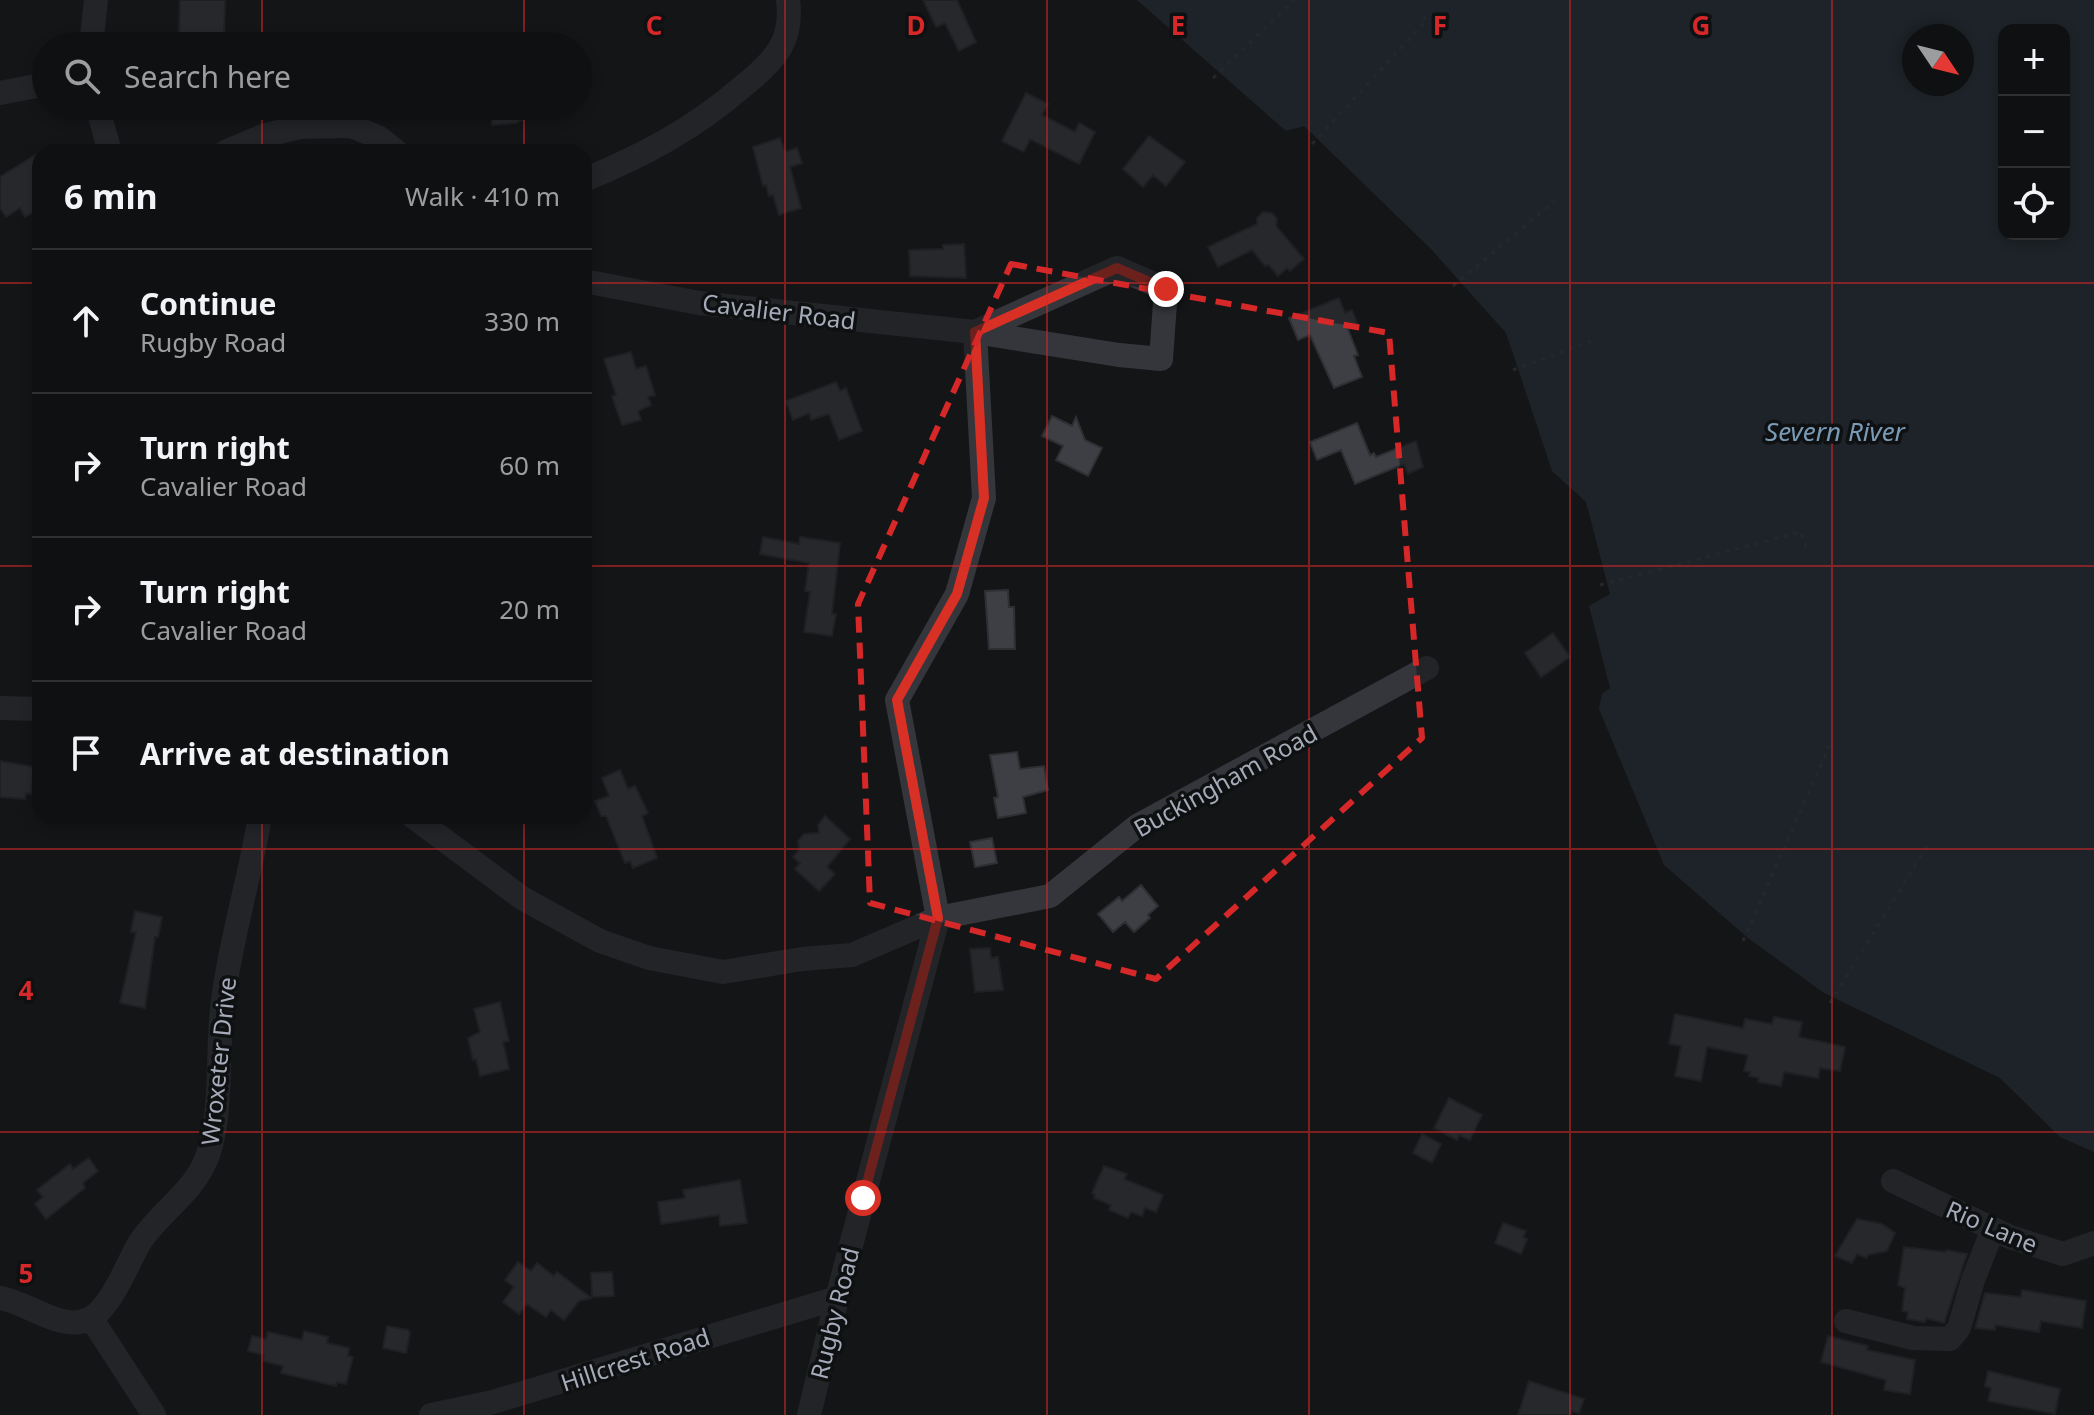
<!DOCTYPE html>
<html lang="en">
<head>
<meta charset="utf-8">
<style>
  body { margin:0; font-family:"Noto Sans",sans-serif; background:#18191a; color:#f1f3f6 }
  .controls { position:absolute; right:24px; top:24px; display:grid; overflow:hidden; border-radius:16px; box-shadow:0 4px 12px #0003 }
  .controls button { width:72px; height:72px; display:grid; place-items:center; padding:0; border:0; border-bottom:2px solid #2f3031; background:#0f1011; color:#f1f3f6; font:40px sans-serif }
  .compass { position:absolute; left:1902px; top:24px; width:72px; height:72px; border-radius:50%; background:#0f1011; box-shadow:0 4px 12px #0003; rotate:125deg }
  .stop { position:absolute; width:24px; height:24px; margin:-18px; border:6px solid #d93025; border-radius:50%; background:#fff }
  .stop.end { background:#d93025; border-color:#fff; box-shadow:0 2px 8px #0008 }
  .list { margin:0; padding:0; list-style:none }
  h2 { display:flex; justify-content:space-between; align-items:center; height:104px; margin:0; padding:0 32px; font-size:34px }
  h2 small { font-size:26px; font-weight:400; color:#9b9d9f }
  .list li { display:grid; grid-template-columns:52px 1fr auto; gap:24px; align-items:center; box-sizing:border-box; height:144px; padding:0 32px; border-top:2px solid #2f3031 }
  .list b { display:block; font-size:30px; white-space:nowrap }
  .list p { margin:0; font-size:26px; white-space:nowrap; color:#9b9d9f }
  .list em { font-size:26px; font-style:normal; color:#9b9d9f }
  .icon { flex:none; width:44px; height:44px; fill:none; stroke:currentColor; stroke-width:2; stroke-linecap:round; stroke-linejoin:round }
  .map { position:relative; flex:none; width:2094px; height:1415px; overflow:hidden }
  .search { position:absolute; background:#0f1011; box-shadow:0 4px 12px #0003; left:32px; top:32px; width:560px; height:88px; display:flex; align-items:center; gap:20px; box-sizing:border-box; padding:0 28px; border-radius:44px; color:#9b9d9f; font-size:30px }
  .panel { position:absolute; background:#0f1011; box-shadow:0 4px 12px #0003; left:32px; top:144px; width:560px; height:680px; border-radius:24px }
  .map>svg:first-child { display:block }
  .water { fill:#29343c; fill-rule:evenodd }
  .building { fill:#3e3f44; stroke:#2e2e33; stroke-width:2 }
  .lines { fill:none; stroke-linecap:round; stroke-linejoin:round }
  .path { stroke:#3b3d43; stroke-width:3; stroke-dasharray:4 6; stroke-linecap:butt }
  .minor { stroke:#35363c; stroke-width:24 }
  .route { stroke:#d93025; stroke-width:10 }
  .marked { fill:none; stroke:#d62828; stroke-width:6; stroke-dasharray:16 10; stroke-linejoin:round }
  .grid { fill:none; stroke:#d62828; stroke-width:2; stroke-opacity:0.55 }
  .labels { text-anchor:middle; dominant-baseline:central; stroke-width:7; stroke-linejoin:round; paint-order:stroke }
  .street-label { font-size:24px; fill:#a5abb8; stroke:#0f1012 }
  .water-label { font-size:26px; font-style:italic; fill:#799bb6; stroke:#0f1012 }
  .grid-label { font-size:26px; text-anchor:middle; font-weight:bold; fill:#d62828; stroke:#0f1012; stroke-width:7; stroke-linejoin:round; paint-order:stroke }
</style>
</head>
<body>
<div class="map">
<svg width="2094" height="1415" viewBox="0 0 2094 1415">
  <rect width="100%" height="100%" fill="#141517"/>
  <!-- water -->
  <path class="water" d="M1137,0H2094V1152L2060,1137L2000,1078L1824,993L1748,938L1664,865L1599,709L1602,694L1610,688L1589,606L1610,594L1586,502L1552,471L1506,333L1431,249L1304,126L1286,131ZM2004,30H2064V234H2004ZM1914,36H1962V84H1914Z"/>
  <!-- building -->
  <path class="building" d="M180,0H225L224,37H222V42H196L194,36L179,35Z
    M923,0H957L976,42L959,51L945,23L936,27Z
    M1026,93L1048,104L1042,115L1075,132L1079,123L1095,132L1079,164L1030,139L1024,152L1002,141Z
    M491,106H550L516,123L492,125Z
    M1149,136L1185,162L1166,186L1153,175L1143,187L1123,169Z
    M780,138L785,152L797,148L802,163L790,167L801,208L779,215L773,195L769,196L766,185L763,186L753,147Z
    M40,152V196L34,199L40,208L25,217L20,208L6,217L0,208V177Z
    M1263,212L1272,213L1277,219L1276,226L1304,259L1290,271L1287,268L1278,276L1269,265L1265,266L1252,250L1218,267L1208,247L1257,224V218Z
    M964,244L966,278L910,276L909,250L943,249V245Z
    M1339,298L1345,313L1352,310L1358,325L1348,329L1358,355L1354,356L1362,377L1334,388L1310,335L1298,340L1289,318Z
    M631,352L636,369L646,366L655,395L648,397L651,405L638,411L641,420L622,425L612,396L616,395L604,359Z
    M836,382L840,391L846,388L862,431L839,440L829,414L811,420L809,413L793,420L786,401Z
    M1052,416L1072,426L1076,417L1085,440L1102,448L1088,476L1056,460L1063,446L1042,436Z
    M1357,423L1370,455L1374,453L1376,457L1416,441L1423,467L1408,474L1404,464L1355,484L1341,450L1317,460L1310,442Z
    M763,537L799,544L800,537L840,543L832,614H836L832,636L804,632L810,592L805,591L809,563L760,554Z
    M1008,590L1009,607H1014L1015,649H989L985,591Z
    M1553,633L1570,657L1541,677L1525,653Z
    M1017,752L1020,769L1044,766L1048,790L1023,797L1026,813L998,818L994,798L998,797L990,755Z
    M0,761L34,767L31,794L26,793L25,799L0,797Z
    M620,770L628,789L635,786L648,813L642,816L657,858L633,868L630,861L625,863L606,816H601L595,801L609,796L602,778Z
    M825,816L850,839L827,867L835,874L819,891L795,869L800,863L793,857L799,850L798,841L804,834L819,833L818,825Z
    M992,838L997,863L975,867L970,842Z
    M1141,885L1158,906L1148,915L1150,918L1134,932L1125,922L1113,932L1098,914L1119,897L1122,901Z
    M135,911L162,917L158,937H155L145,1008L120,1003L136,932H131Z
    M990,948L991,958L998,957L1003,990L975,992L970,949Z
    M500,1002L509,1041L503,1042L509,1069L480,1076L476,1059L473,1060L468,1038L480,1032L474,1009Z
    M1675,1014L1743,1028L1745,1019L1772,1024L1774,1017L1802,1022L1799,1037L1845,1047L1840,1071L1820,1068L1818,1078L1784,1072L1781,1086L1758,1082L1759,1078L1749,1076L1750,1072L1744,1071L1748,1055L1707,1047L1701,1081L1675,1076L1681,1046L1669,1044Z
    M1449,1098L1482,1115L1470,1140L1459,1135L1457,1140L1434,1128Z
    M1422,1134L1441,1144L1432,1163L1413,1153Z
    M89,1158L98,1171L83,1183L85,1188L46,1219L35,1204L43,1197L37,1190L70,1164L73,1169Z
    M1104,1166L1127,1174L1124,1179L1163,1195L1156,1212L1145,1208L1142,1216L1131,1212L1128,1218L1109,1210L1111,1205L1094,1198L1095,1195L1092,1193Z
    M740,1180L747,1223L720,1226L719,1215L661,1224L658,1202L685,1198L683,1190Z
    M1857,1219L1882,1224L1895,1233L1887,1251L1868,1255L1866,1258L1857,1254L1852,1263L1835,1256Z
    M1503,1223L1526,1231L1523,1237L1527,1239L1521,1254L1495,1243Z
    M1904,1247L1945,1252L1947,1250L1967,1254L1944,1323L1926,1318L1925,1322L1907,1319L1908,1312L1902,1311L1905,1288L1898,1285Z
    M518,1262L531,1271L537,1263L554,1276L557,1272L591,1298L579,1301L564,1320L551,1310L546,1317L527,1304L519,1314L503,1302L514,1287L505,1280Z
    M612,1272L614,1296L592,1297L591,1273Z
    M2022,1290L2086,1301L2082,1328L2041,1321L2039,1332L1995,1325V1330L1975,1328L1985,1293L2021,1297Z
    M387,1326L408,1330L410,1333L406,1353L383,1348Z
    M304,1331L328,1337L327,1343L349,1348L348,1356L353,1357L346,1384L337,1382L336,1386L281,1373L283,1366L263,1361L264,1355L248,1351L252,1336L266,1339L268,1332L302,1340Z
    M1828,1336L1868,1346L1867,1350L1915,1360L1910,1394L1884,1390L1886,1380L1821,1362Z
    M1988,1371L2060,1389L2055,1414L1988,1401L1991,1388L1985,1386Z
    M1529,1381L1584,1399L1579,1413L1572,1411L1570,1415H1518Z"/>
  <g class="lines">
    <!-- path -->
    <path class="path" d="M1213,78L1294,0
      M1312,144L1427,20L1418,12
      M1453,286L1556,200
      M1513,370L1591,341
      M1600,585L1801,532L1807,550
      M1743,941L1832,740
      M1830,1003L1929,843"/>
    <!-- minor -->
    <path class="minor" d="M91,46L96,0
      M0,93L46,84
      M97,106L110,152
      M225,152L263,136L299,127L351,126L378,137L397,152
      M584,180C642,156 694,129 742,87C756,76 771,63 780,48C789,33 790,16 788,0
      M584,281L699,303L975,332L1119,355L1161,359L1166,289L1117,268L975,332L984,498L957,594L897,700L938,918L837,1298L809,1415
      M0,708L40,709
      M412,816L522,898L600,941L649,958L723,972L802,959L852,955L938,918L1050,896L1137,826L1427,668
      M1893,1181L2010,1237L2063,1254L2094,1243
      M0,1298C28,1302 63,1334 91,1318C112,1306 128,1262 140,1242C159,1213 191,1194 205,1162C224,1121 216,1046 223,1000C231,938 250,878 260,816
      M91,1318L154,1415
      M1846,1321L1913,1338L1950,1339L1959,1328L1973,1280L1993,1229
      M431,1415L493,1402L837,1298"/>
  </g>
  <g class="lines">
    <!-- route -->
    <path class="route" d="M863,1198L938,918L897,700L957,594L984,498L975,332L1117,268L1166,289"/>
  </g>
  <!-- marked area -->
  <path d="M0 0H2094V1415H0ZM1011,264L1389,333L1422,738L1156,979L870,903L858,604Z" fill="#141517" fill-opacity=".55" fill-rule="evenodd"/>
  <path class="marked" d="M1011,264L1389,333L1422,738L1156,979L870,903L858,604Z"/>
  <!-- grid -->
  <path class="grid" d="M262,0V46M524,0V46M785,0V1415M1047,0V1415M1309,0V1415M1570,0V1415M1832,0V1415M262,106V152M524,106V152M0,283H40M584,283H2094M0,566H40M584,566H2094M262,816V1415M524,816V1415M0,849H2094M0,1132H2094"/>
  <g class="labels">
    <!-- street labels -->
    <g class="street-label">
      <text transform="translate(779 311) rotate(7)">Cavalier Road</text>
      <text transform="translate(1225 780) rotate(-29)">Buckingham Road</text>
      <text transform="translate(218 1061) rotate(-84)">Wroxeter Drive</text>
      <text transform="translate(1992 1226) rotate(23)">Rio Lane</text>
      <text transform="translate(834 1313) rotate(-76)">Rugby Road</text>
      <text transform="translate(635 1359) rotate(-18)">Hillcrest Road</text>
    </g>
    <!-- water labels -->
    <g class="water-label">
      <text x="1835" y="431">Severn River</text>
    </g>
  </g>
  <g class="grid-label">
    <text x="654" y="35">C</text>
    <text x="916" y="35">D</text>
    <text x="1178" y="35">E</text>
    <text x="1440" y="35">F</text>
    <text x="1701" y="35">G</text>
    <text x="26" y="1000">4</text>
    <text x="26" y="1283">5</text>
  </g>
</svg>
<div class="controls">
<button>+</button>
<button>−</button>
<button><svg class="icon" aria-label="locate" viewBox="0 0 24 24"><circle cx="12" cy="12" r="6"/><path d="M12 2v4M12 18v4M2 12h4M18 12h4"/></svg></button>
</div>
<svg class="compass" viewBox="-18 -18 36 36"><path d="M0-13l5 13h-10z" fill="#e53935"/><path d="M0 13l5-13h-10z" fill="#9b9d9f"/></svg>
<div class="stop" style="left:863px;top:1198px"></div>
<div class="stop end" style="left:1166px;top:289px"></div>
<div class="search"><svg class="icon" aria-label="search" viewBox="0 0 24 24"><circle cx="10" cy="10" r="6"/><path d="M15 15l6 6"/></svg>Search here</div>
<section class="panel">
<h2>6 min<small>Walk · 410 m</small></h2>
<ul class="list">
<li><svg class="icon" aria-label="ahead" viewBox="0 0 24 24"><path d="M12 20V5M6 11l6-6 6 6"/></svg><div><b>Continue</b><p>Rugby Road</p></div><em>330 m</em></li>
<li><svg class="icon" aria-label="right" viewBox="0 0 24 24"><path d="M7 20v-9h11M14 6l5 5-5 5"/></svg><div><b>Turn right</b><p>Cavalier Road</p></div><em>60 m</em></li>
<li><svg class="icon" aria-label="right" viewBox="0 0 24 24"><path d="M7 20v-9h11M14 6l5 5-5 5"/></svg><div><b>Turn right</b><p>Cavalier Road</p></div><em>20 m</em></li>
<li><svg class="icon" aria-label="arrive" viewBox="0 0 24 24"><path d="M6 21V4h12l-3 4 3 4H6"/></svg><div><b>Arrive at destination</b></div></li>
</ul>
</section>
</div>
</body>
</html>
